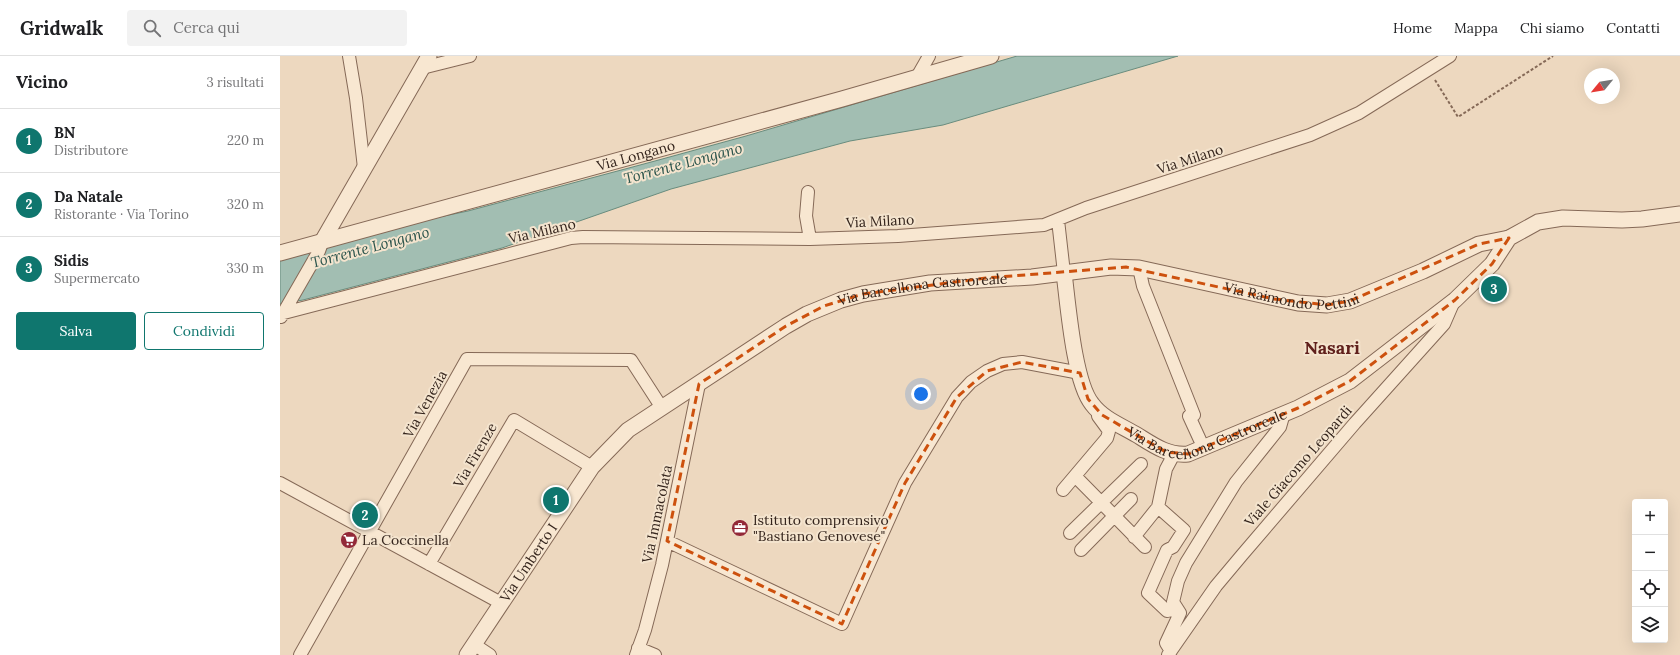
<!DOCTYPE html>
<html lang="it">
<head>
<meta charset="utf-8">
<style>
  body { margin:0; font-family:Lora,serif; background:#f2f2f2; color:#202124 }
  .controls { position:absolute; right:12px; bottom:12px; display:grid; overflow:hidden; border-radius:4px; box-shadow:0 4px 16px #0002 }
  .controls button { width:36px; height:36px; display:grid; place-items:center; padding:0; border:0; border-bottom:1px solid #e0e0e0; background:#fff; color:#202124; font:20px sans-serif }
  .compass { position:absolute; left:1304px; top:12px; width:36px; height:36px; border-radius:50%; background:#fff; box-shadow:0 4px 16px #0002; rotate:240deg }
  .you { position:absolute; left:641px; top:338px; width:14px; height:14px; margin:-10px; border:3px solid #fff; border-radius:50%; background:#1a73e8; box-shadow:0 0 0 6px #1a73e833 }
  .badge { display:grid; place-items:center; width:26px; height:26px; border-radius:50%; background:#0f766e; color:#fff; font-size:13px; font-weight:700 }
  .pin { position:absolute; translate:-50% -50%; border:2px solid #fff; box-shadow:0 1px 4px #0006 }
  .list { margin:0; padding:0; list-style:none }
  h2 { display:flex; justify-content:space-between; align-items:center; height:52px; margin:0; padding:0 16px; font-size:17px }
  h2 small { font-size:13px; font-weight:400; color:#757577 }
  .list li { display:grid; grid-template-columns:26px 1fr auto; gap:12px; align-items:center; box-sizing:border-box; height:64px; padding:0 16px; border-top:1px solid #e0e0e0 }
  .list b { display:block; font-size:15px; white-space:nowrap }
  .list p { margin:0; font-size:13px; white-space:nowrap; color:#757577 }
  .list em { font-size:13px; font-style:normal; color:#757577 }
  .actions { display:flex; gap:8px; padding:12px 16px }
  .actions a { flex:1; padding:9px 0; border:1px solid #0f766e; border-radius:4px; text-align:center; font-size:14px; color:#0f766e }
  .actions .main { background:#0f766e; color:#fff }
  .icon { flex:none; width:22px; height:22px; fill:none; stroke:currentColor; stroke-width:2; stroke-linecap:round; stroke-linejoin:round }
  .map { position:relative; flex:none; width:1400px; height:599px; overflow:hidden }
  header { display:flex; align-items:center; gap:24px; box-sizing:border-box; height:56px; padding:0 20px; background:#fff; border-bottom:1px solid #e0e0e0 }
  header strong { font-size:19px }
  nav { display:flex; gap:22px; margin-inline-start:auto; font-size:14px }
  .search { width:280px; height:36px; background:#f2f2f2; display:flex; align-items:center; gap:10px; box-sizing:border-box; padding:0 14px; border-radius:4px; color:#757577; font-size:15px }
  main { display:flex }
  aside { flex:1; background:#fff }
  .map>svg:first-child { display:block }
  .water { fill:#a2beb2; stroke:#698c7e }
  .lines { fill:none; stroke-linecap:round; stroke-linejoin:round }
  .minor-casing { stroke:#856957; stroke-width:14 }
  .tertiary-casing { stroke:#856957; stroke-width:17 }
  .path { stroke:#856957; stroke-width:2; stroke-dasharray:3 2; stroke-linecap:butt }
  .minor { stroke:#f8e7d1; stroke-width:12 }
  .tertiary { stroke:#f8e7d1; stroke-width:15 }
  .marked { fill:none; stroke:#cd510e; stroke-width:3; stroke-dasharray:8 5; stroke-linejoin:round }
  .labels { text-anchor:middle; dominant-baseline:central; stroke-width:4; stroke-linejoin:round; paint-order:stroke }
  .street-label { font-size:14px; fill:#34241c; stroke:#f4e4ce }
  .poi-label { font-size:14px; fill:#34241c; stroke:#f4e4ce; text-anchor:start }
  .water-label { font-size:15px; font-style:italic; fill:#2b544c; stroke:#f4e4ce }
  .district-label { font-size:18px; font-weight:bold; fill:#60201c; stroke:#f4e4ce }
</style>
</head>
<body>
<header>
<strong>Gridwalk</strong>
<div class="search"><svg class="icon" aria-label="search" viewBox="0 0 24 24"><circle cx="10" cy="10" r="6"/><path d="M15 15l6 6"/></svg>Cerca qui</div>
<nav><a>Home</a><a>Mappa</a><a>Chi siamo</a><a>Contatti</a></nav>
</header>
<main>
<aside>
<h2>Vicino<small>3 risultati</small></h2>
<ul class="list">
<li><span class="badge">1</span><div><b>BN</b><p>Distributore</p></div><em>220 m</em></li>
<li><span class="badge">2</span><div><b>Da Natale</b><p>Ristorante · Via Torino</p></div><em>320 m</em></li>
<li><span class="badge">3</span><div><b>Sidis</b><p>Supermercato</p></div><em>330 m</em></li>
</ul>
<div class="actions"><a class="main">Salva</a><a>Condividi</a></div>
</aside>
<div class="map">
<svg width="1400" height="599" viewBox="0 0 1400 599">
  <rect width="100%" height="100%" fill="#edd8bf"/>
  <!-- water -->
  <path class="water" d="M737,0H898L663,69L570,85L391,133L222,192L23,244L0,248V204L54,183L188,155L375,105L466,80Z"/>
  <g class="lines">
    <!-- minor casing -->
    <g class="minor-casing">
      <path id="minor" d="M69,0L76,42L84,112
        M142,12L190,0
        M637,21L649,0
        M528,136L526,160L530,183
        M778,164L784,217
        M859,212L863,230L914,359L909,360L920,384
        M0,258L291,182L303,181L530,183L618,180L764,169L806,152L1030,79L1079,57L1170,0
        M1,261L39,195L43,184
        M795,420L865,491
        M0,427L221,547
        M783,434L827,382L829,375L818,360V356
        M878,451L904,474L893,491L887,494L868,537L887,555L897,553
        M790,477L861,408
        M854,481L878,451L886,413L894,398
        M387,485L562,568L625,427L677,341L691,326L707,315L723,308L742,306L800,317
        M801,494L851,443
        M149,508L234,364L312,411
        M195,589L210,599
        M358,592L375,599
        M891,595L886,587L900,557L893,546L898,525L906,507L956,426L1000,371L1004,357
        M20,599L187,303L351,304L382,352
        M356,599L365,574L382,509L419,328
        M888,599L936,530L962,499L1075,367L1164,268L1174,245"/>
    </g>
    <!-- tertiary casing -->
    <g class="tertiary-casing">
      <g id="tertiary">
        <path d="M43,184L149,0"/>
        <path id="s1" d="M0,197L562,43L711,0"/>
        <path id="s2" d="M784,217C788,248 794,326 812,348C823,363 842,370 857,379C873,389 888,400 908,398L1018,352L1070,325L1175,244L1212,208L1229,182L1258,166L1283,162L1342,164L1362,163L1400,158"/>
        <path id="s3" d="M187,599L312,411L348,374L506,270L527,258L561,244L583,238L650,227L752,221L831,211L859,212L1018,247L1047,249L1070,245L1143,215L1199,188L1229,182"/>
      </g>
    </g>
    <!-- path -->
    <path class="path" d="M1155,24L1178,61L1273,0"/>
    <!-- minor -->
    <use href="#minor" class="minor"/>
    <!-- tertiary -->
    <use href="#tertiary" class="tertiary"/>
  </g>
  <!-- marked area -->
  <path class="marked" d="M1229,182L1212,208L1175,244L1070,325L1018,352L908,398L886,396L822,359L808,343L800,317L742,306L707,315L677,341L625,427L562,568L387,485L419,328L506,270L544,250L583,238L706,222L846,211L994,243L1047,249L1070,245L1199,188Z"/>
  <!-- icons -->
  <defs>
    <g id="office-disc" transform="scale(0.9)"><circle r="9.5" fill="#932938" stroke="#f4e4ce"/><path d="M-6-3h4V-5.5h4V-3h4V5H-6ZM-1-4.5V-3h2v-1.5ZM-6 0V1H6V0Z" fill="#fff"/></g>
    <g id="supermarket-disc" transform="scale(0.9)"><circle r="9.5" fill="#932938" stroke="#f4e4ce"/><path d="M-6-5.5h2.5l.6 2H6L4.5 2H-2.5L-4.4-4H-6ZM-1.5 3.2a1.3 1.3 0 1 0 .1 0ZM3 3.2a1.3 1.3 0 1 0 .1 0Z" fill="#fff"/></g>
  </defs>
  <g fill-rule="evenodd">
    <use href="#office-disc" x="460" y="472"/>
    <use href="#supermarket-disc" x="69" y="484"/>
  </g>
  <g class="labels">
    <!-- street labels -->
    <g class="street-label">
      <text stroke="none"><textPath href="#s1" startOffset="369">Via Longano</textPath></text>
      <text transform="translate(910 103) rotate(-18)">Via Milano</text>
      <text transform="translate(600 165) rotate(-3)">Via Milano</text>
      <text transform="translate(262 175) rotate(-13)">Via Milano</text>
      <text stroke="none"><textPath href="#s3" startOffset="610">Via Barcellona Castroreale</textPath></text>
      <text stroke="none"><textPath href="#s3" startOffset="984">Via Raimondo Pettini</textPath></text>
      <text transform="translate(145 348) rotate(-61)">Via Venezia</text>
      <text stroke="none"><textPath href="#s2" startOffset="266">Via Barcellona Castroreale</textPath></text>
      <text transform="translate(195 399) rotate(-60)">Via Firenze</text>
      <text transform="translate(1018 410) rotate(-49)">Viale Giacomo Leopardi</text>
      <text transform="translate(377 458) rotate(-78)">Via Immacolata</text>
      <text stroke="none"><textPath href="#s3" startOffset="111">Via Umberto I</textPath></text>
    </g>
    <!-- poi labels -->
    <g class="poi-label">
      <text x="473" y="464">Istituto comprensivo<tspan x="473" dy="16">"Bastiano Genovese"</tspan></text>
      <text x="82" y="484">La Coccinella</text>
    </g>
    <!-- water labels -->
    <g class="water-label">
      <text transform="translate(403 107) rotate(-15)">Torrente Longano</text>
      <text transform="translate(90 191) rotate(-15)">Torrente Longano</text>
    </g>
    <!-- district labels -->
    <g class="district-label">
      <text x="1052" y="291">Nasari</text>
    </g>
  </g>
</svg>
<div class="controls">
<button>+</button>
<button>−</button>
<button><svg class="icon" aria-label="locate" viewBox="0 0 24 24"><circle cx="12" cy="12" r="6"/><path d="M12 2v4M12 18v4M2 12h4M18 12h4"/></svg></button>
<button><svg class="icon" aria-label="layers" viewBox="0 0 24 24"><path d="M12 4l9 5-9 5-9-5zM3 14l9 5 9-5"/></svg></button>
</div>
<svg class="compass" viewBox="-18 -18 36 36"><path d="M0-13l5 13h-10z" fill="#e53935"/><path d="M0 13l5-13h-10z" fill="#757577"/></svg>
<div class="you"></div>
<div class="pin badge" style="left:276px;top:444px">1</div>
<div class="pin badge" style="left:85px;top:459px">2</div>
<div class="pin badge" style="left:1214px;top:233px">3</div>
</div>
</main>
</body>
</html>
